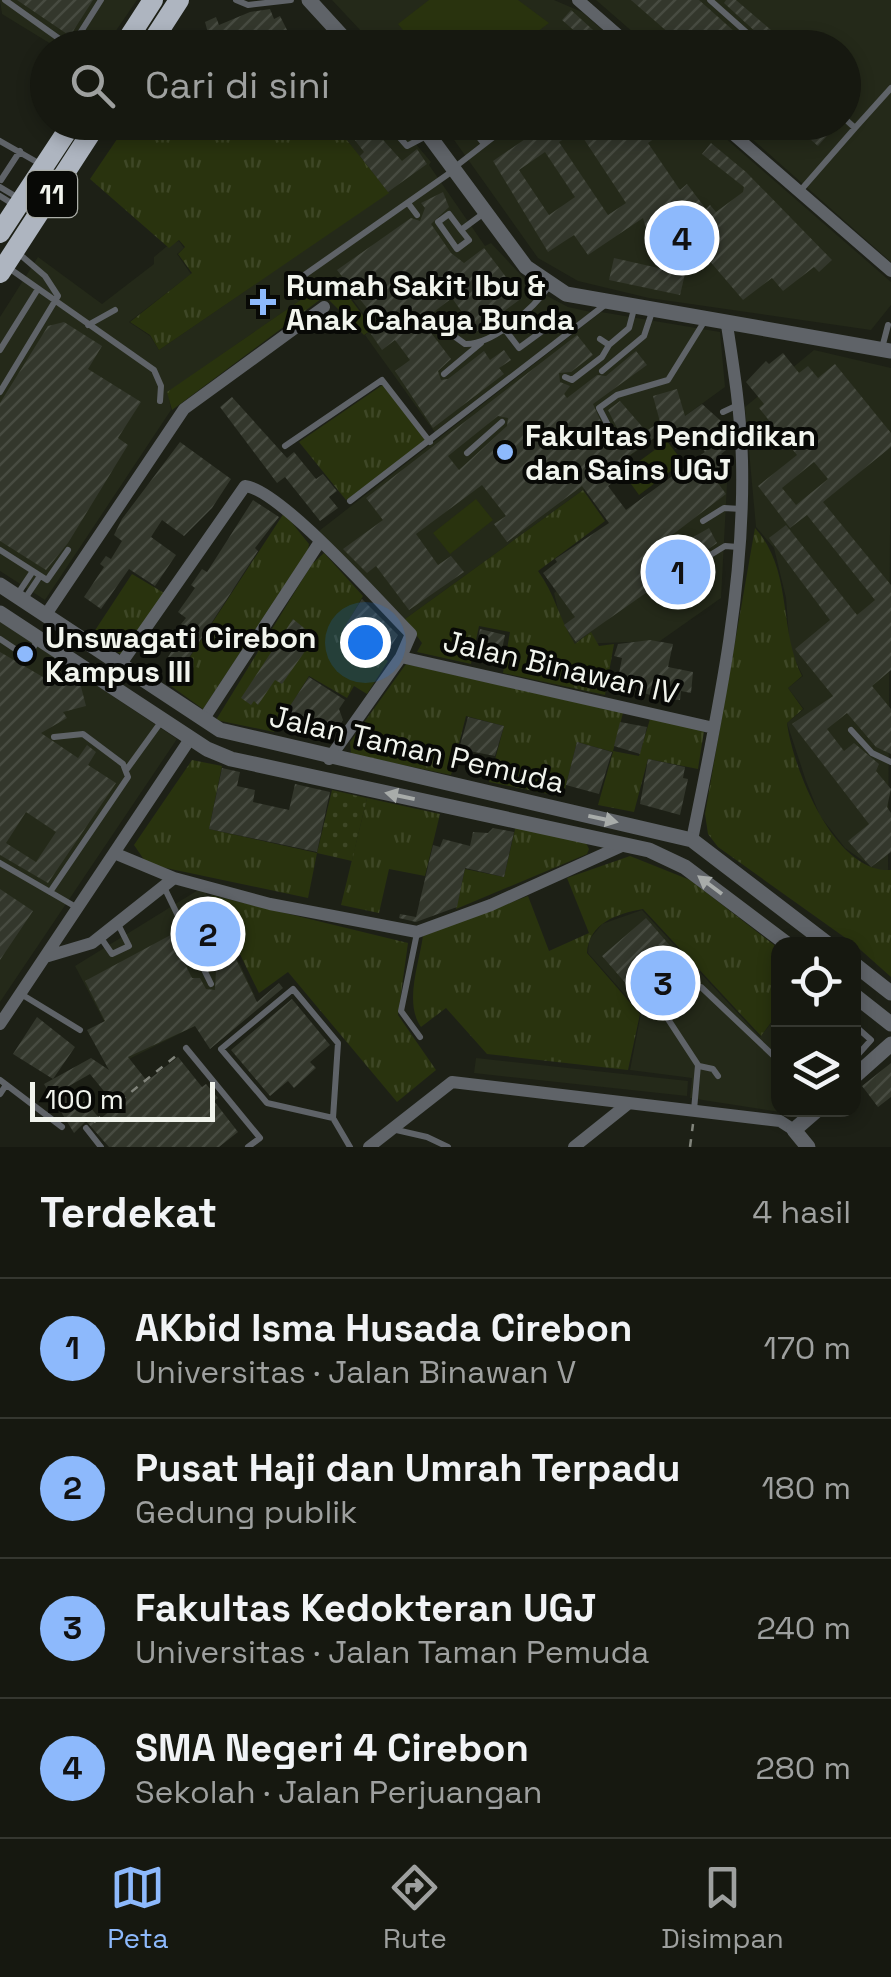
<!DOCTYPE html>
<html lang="id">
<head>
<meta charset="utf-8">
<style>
  body { margin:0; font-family:"Space Grotesk",sans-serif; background:#23251e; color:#f1f3f6 }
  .controls { position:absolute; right:30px; bottom:30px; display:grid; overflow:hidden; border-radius:20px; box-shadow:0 5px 15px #0003 }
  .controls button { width:90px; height:90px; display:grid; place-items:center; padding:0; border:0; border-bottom:2px solid #353730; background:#161810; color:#f1f3f6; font:50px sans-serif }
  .scale { position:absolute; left:30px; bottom:25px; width:185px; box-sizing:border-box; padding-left:10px; border:5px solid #f1f4ed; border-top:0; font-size:28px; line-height:35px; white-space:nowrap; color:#f1f4ed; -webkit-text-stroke:8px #080906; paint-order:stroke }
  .you { position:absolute; left:365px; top:642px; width:35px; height:35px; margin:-25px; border:8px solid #fff; border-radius:50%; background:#1a73e8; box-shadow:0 0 0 15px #1a73e833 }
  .badge { display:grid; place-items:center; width:65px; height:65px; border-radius:50%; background:#8db9fc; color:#111; font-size:32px; font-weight:700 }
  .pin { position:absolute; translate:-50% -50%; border:5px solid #fff; box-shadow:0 2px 10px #0006 }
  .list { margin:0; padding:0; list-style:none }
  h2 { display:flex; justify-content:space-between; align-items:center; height:130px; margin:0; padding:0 40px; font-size:42px }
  h2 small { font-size:32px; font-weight:400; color:#9ea09f }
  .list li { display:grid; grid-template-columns:65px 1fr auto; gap:30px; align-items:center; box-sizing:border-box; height:140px; padding:0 40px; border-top:2px solid #353730 }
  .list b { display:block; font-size:38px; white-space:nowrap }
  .list p { margin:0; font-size:32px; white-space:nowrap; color:#9ea09f }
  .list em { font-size:32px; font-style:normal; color:#9ea09f }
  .icon { flex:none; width:55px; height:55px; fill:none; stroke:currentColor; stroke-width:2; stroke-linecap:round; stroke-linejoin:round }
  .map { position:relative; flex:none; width:891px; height:1147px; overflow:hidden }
  .search { position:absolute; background:#161810; box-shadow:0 5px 15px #0003; left:30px; right:30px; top:30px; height:110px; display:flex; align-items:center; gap:25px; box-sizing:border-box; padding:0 35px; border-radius:55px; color:#9ea09f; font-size:38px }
  .sheet { height:690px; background:#161810 }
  nav { display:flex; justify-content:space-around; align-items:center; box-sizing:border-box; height:140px; border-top:2px solid #353730; background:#161810; font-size:28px; color:#9ea09f }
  nav a { display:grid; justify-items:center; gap:5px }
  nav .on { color:#8db9fc }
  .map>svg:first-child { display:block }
  .built { fill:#242919 }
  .grass { fill:url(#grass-tufts) }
  .park { fill:url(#park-dots) }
  .garden { fill:#29330e }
  .building { fill:url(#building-hatch); fill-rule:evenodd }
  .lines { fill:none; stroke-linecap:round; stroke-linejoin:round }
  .path { stroke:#81847b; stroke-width:2.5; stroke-dasharray:8 8; stroke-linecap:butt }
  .service { stroke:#5f6368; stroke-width:6 }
  .minor { stroke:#5f6368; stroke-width:12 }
  .tertiary { stroke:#5f6368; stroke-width:15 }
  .trunk { stroke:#aeb5c0; stroke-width:20 }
  .oneway { fill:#a8acaa }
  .poi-dot { fill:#8db9fc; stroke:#080906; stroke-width:4 }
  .labels { text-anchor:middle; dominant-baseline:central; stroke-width:8; stroke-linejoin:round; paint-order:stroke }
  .shield { fill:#080906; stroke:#abaea8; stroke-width:2.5 }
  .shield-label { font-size:28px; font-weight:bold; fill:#f1f4ed }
  .poi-label { font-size:30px; font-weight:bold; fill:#f1f4ed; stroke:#080906; text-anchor:start }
  .street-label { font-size:30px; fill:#f1f4ed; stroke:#080906 }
</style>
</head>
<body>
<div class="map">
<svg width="891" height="1147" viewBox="0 0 891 1147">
  <defs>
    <pattern id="grass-tufts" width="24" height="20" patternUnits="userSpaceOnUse" patternTransform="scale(2.5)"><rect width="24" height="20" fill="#29330e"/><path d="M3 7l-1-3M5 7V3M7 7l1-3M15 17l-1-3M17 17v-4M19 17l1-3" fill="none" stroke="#3e4726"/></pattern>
    <pattern id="park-dots" width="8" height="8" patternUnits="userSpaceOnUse" patternTransform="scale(2.5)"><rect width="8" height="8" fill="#29330e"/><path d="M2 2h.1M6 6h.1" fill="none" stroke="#3e4726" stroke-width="1.8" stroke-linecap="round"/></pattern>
    <pattern id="building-hatch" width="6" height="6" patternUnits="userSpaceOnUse" patternTransform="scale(2.5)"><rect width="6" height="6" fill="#33372c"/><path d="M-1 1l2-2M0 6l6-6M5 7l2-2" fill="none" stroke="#474b41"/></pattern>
  </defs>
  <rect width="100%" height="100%" fill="#1d2016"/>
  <!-- built -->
  <path class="built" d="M0,0H137L104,48L56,47L2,14Z
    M332,0H554L582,12L622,47H376Z
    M596,0H891V262L734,123L844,122V48L650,47Z
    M364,122L398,123L431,162L429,165L485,246L491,243L534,289L568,307L591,312L436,434L365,335L374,328L335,276L168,392L171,410L45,600L0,571V317L38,257L102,304L154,264V257L166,247L179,241L184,248L177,254L191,274L129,322L150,336L159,350L388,193L345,138Z
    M442,123H708L891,282V305L871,330L649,298L578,281L538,258Z
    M601,312L720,332L725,387L405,619L319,531Z
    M814,350L891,368L888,870H876L845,848L820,816L806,781L787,723L804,709L788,688L803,676L790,650L786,598L774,548L756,527L745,407Z
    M728,465L721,598L660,641L575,644L561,622L554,593Z
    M0,621L177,739L0,1002Z
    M203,887L255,996L125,1061L75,966Z
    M642,910L760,1037L778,1015V1110H806L800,1115L690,1098L692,1078L630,1070L641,1013L588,953L589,940L602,924Z
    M476,1058L688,1081L687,1096L474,1073Z"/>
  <!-- grass -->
  <path class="grass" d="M364,122L346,139L389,193L159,350L150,335L130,322L192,273L178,254L185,247L179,240L169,248L90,179L128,123Z
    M334,277L373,329L364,335L325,296L172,410L167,392Z
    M384,384L427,442L346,500L299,442Z
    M583,490L605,521L538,571C555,594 559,619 575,644L591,632L599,646L614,644L605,695L503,673L510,632L479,626L471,664L417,652L422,643L405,619Z
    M284,513L309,544L308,550L203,709L171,686Z
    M755,528C793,570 778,628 802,676L788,688L803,709L787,723C793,769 835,874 891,870V977L854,944L718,847L708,834L705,814Z
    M324,553L363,596L342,632L388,661L367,694L354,686L347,698L309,676L274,732L216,720L312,564Z
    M132,574L164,593L122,655L92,635Z
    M406,664L623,713L613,751L639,756L650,719L704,731L698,769L648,759L634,812L598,805L613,752L577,742L563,797L489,782L504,726L466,716L451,775L351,754L350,742Z
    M192,760L222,766L209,829L317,853L308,898L147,864L134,845Z
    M367,798L440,814L425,876L389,869L379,913L341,905Z
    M516,825L586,843L589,849L587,854L456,909L465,869L504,877Z
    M630,856L690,880L778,948V1013L761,1036L643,909C616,914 589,923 587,953L640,1014L628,1070L487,1054L446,1008L421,1027C404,1003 419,964 423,936L528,896L549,951L589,933L567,878Z
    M211,895L408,943L398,1015L436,1070L397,1102L288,972L259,993Z"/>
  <!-- park -->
  <path class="park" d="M332,790L367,798L352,861L317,853Z"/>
  <!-- garden -->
  <path class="garden" d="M429,0H518L549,23L517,47H417L398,24Z
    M667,441L683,462L639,495L623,473Z
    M476,499L493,520L450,554L433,533Z"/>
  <!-- building -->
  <path class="building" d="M17,0H93L70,36Z
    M631,0H699L753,48H686Z
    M726,0H736L778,36L770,45L724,3Z
    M270,9L274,19L280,16L296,48H212L205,22L216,17L219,25L250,12Z
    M571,10L613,48H594L562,20Z
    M367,122L402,161L417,149L427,164L388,192L360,156L364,152L351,135Z
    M550,122H678L648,143L680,190L687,184L706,209L710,205L716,212L743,192L744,187L702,154L711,143L746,172L832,260L819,272L814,267L783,291L772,278L743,300L696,245L654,257L643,218L588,255L574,235L548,252L493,161ZM578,130L626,203L608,215L559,142ZM545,152L575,197L549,215L519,170Z
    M773,122H828L834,128L818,146L796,127L789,136Z
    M443,192L449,207L431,224L451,253L464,263L484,248L522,298L476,332L452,298L422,321L451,359L438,371L441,380L448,379L484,351L490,360L504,350L511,360L499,368L504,374L433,428L395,371L410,360L395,340L382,350L371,334L381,326L337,270L411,218L420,221L425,208L421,203Z
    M614,258L685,274L680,295L609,280Z
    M64,322L102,346L88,369L141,402L118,438L128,445L68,543L46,570L0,541V403L48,326Z
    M577,335L593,355L571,372L559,373L560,382L570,386L564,394L567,398L597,375L606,376L636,351L647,365L593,404L608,437L618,430L608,410L620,401L646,431L660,422L653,396L677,389L685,416L702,404L721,421L717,424L730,447L721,454L728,463L712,475L726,494L659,545L664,554L709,528L717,543L576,642L564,625L575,617L543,573L557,562L555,559L609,523L582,486L507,542L494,524L506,516L482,485L416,534L438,565L451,556L464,572L409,610L376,566L367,573L343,549L383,520L366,498ZM498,416L508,418L507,426L459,470L448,456ZM664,431L676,449L694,437L705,452L626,510L608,486L620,477L613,467Z
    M783,353L799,373L808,366L818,378L835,364L891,433V447L823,502L891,585V670L872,686L891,709V754L876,747L847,713L827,729L844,751L854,743L879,764L876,771L891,789L887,807L891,813V852L871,867L848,841L869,824L792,724L833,696L795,649L830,620L769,538L786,525L857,615L875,600L807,515L790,528L758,486L797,455L759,408L764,404L746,382L766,361L769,364ZM814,462L828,479L796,505L782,488Z
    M232,397L287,458L294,452L316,479L323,474L337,491L329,497L338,508L320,521L285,477L277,483L220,407Z
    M180,442L231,479L212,508L184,536L162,520L151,537L176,555L155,586L129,569L101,609L84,597L104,567L100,564L106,556L111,559L122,541L114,535L122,519Z
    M253,500L279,517L255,548L258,551L183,667L168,657L187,628L181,624L186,618L178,612L195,588L191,585L202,569L207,572Z
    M362,599L398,635L384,657L342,631Z
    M293,619L315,637L282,684L275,680L258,705L254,701L251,705L241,698Z
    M480,629L505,635L499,664L474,659Z
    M650,640L673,644L668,667L693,672L691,693L681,691L680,700L662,699L617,684L622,658L614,656L618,644Z
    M0,652L55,684L79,679L86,706L63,712L67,718L41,733L78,758L87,745L96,752L88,765L116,783L48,883L0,855ZM26,812L56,832L36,862L6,843Z
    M309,677L345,700L339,709L343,720L334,733L328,729L323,736L313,729L309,734L286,712Z
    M468,717L504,726L495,756L459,749Z
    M620,722L647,727L640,754L614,746Z
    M577,742L612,752L599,794L566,785Z
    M648,759L685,767L683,778L688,779L680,815L640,804Z
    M222,768L240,772L237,786L255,790L253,802L289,810L295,784L330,792L317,852L209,829Z
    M493,828L514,832L504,877L465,868L457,907L416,922L399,918L400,914L416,917L433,845L440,847L443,839L470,846L473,832L488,833Z
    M0,889L33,911L0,960Z
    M206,898L257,1002L279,983L283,988L210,1049L195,1026L128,1057L147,1081L178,1057L202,1087L206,1084L218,1098L214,1101L238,1132L219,1147H109L86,1121L74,1133L44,1084L91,1058L109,1070L87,1030L105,1021L85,981L178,931L188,952L181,956L192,978H200L206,989L215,990L216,970L182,905ZM90,1074L116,1106L100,1119L85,1101L76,1109L62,1090Z
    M646,918L685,963L672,974L679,981L661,997L655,989L641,1001L602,956Z
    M292,999L330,1045L310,1062L316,1068L294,1088L288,1081L270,1096L231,1050Z
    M37,1017L75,1047L53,1079L13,1054Z
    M891,1063V1097L878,1107L862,1086Z"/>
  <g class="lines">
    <!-- path -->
    <path class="path" d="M94,1122L177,1055
      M690,1147L693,1124"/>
    <!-- service -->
    <path class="service" d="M5,0L61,40L88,48
      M236,0L248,5L291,0
      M710,0L764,48
      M75,41L101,0
      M386,122L407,146L428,135
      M467,122L484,144
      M855,128L891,88
      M0,141L42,165
      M455,167L513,122
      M1,180L20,151
      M0,187L20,199
      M800,191L855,128L844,118
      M0,196L16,206
      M408,203L417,215
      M461,230L449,214L438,222L457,249L469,240L461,230L484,213
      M6,266L154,370L161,386L160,401
      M293,283L454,170
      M88,325L115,310
      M503,327L519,348L545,329
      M447,331L465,344C493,345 534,308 549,286
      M600,339L609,345L629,328L634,309
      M882,348L888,325
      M0,350L38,289
      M602,371L644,336L652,312
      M444,374L481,343
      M565,377L572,380L602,357L609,345
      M0,392L58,296L45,276L17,252
      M723,412L738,405
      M611,431L599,408L617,395L668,380L704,322
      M285,446L382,380L430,442
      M467,453L502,422
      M350,501L606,304
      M703,521L724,508L741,509
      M0,550L47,580L68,550
      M699,562L725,546L738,547
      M17,595L33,571
      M24,600L40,576
      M0,639L27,657L38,640
      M851,730L872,753L891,762
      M127,769L161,722
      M0,863L76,907
      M165,889L211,984
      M50,892L128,777L123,764L83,734L54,737
      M417,933L401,1011L420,1037
      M101,938L112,954L129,946L118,924
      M694,988L701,987L778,1060
      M21,994L80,1030
      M664,1013L698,1065L694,1110
      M854,1025L871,1040L854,1059
      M186,1048L260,1138L248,1147
      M699,1066L713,1069L718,1076
      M0,1080L62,1127
      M0,1094L6,1085
      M333,1118L267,1103L221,1049L293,989L338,1043L333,1118L350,1147
      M86,1128L101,1147
      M392,1129L427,1137L448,1147"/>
    <!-- minor -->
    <path class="minor" d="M578,0L633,48
      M719,122L891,271
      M45,616L184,409L324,307
      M120,665L245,486C280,489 381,604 411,634L401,657
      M203,720L319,543
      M329,759L401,657L714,728
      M692,840C717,716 745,588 742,461C741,415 734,370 727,325
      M114,853L174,878L270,904L417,932L491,905L626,844
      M45,957L92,943L174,878
      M0,1024L190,739
      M369,1147L452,1082L780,1121L794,1130
      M574,1147L629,1103"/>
    <!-- tertiary -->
    <path class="tertiary" d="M309,0L353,48
      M419,122L526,267L566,294L891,351
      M0,585L220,730L692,840L828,944
      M0,613L207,749L231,759L649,850L685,867L787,944
      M854,964L891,993
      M854,995L891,1024
      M854,1077L891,1044
      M808,1147L794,1130L817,1110"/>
    <!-- trunk -->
    <path class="trunk" d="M122,48L153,0
      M148,48L179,0
      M0,233L73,122
      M0,273L98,122"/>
  </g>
  <!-- one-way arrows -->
  <defs><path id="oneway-solid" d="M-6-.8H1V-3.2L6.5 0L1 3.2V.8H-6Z" transform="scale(2.5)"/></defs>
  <g class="oneway">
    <use href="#oneway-solid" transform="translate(400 796) rotate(-168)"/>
    <use href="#oneway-solid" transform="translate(603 819) rotate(12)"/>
    <use href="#oneway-solid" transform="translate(710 885) rotate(-143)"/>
  </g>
  <!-- markers -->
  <g class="poi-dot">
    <path d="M258 287h10v10h10v10h-10v10h-10v-10h-10v-10h10z"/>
    <circle cx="505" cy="452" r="10"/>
    <circle cx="25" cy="654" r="10"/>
  </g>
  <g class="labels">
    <!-- shield labels -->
    <rect class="shield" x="27" y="171" width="50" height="46" rx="8"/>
    <g class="shield-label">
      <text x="52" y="194">11</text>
    </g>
    <!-- poi labels -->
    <g class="poi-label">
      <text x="286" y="285">Rumah Sakit Ibu &amp;<tspan x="286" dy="34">Anak Cahaya Bunda</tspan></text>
      <text x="525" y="435">Fakultas Pendidikan<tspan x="525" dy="34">dan Sains UGJ</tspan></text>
      <text x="45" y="637">Unswagati Cirebon<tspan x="45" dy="34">Kampus III</tspan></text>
    </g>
    <!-- street labels -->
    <g class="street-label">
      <text transform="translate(561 667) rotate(13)">Jalan Binawan IV</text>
      <text transform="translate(417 749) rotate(13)">Jalan Taman Pemuda</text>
    </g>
  </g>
</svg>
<div class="controls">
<button><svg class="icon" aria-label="locate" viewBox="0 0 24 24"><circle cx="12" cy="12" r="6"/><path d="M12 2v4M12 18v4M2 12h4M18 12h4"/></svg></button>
<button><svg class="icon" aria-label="layers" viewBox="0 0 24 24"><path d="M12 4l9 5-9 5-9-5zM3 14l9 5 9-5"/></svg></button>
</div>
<div class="scale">100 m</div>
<div class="you"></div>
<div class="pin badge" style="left:678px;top:572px">1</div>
<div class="pin badge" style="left:208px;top:934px">2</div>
<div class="pin badge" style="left:663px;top:983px">3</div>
<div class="pin badge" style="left:682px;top:238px">4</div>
<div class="search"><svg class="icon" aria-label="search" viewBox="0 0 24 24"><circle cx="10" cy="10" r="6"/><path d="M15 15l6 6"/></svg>Cari di sini</div>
</div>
<section class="sheet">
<h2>Terdekat<small>4 hasil</small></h2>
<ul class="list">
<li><span class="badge">1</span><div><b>AKbid Isma Husada Cirebon</b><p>Universitas · Jalan Binawan V</p></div><em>170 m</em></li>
<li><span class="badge">2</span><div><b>Pusat Haji dan Umrah Terpadu</b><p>Gedung publik</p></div><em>180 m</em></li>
<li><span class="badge">3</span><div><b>Fakultas Kedokteran UGJ</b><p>Universitas · Jalan Taman Pemuda</p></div><em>240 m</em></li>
<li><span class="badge">4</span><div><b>SMA Negeri 4 Cirebon</b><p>Sekolah · Jalan Perjuangan</p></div><em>280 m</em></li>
</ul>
</section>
<nav>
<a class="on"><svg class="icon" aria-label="map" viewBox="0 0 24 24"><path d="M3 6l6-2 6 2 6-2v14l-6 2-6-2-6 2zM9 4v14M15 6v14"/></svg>Peta</a>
<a><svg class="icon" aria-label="directions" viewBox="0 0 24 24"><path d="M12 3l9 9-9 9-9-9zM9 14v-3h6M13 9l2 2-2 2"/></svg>Rute</a>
<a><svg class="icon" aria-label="saved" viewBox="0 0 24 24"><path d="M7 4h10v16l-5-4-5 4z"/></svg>Disimpan</a>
</nav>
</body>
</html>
